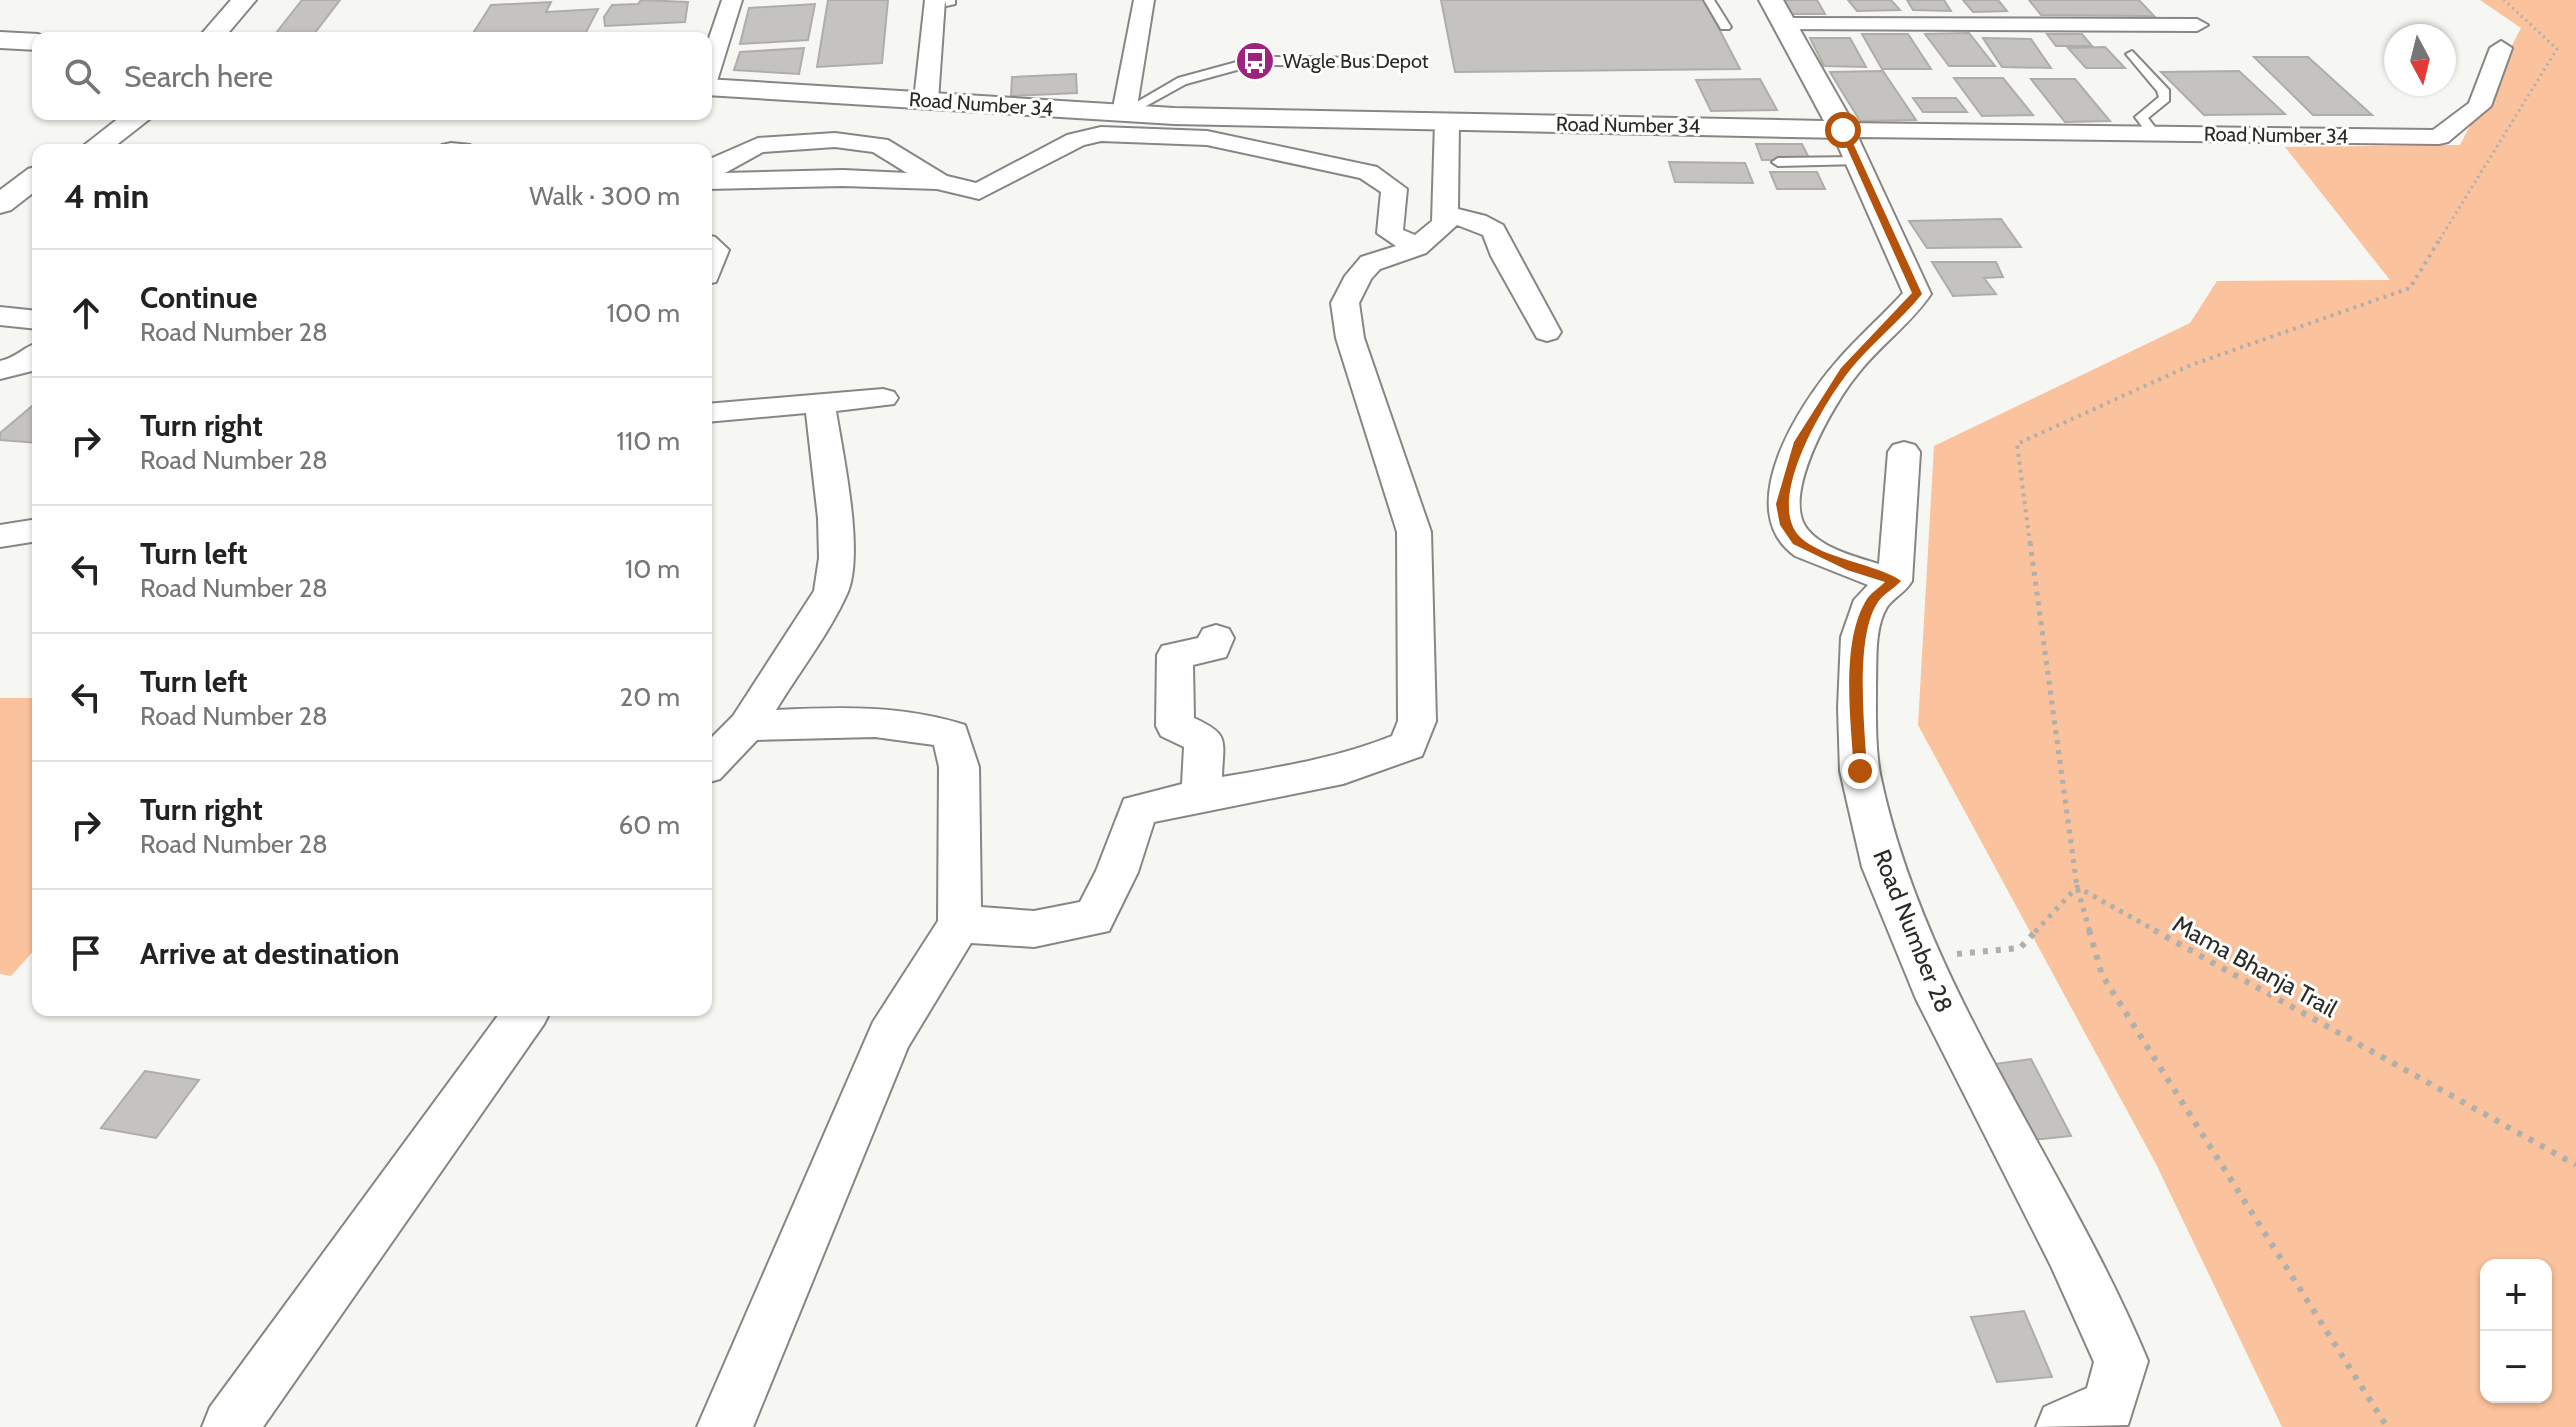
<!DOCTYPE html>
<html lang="en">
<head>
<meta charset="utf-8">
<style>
  body { margin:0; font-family:Cabin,sans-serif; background:#f2f2f2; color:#222 }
  .controls { position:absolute; right:24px; bottom:24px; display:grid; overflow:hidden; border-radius:16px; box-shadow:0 2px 6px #0004 }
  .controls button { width:72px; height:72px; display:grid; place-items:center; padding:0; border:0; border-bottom:2px solid #e0e0e0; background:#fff; color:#222; font:40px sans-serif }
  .compass { position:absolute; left:2384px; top:24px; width:72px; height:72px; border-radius:50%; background:#fff; box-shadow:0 2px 6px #0004; rotate:173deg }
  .stop { position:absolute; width:24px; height:24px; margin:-18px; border:6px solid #b45309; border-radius:50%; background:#fff }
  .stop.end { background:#b45309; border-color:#fff; box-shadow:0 2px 8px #0008 }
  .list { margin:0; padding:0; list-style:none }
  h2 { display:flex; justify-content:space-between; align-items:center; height:104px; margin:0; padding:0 32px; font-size:34px }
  h2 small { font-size:26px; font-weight:400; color:#767676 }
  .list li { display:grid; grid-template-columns:52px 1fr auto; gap:24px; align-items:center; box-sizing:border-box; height:128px; padding:0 32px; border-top:2px solid #e0e0e0 }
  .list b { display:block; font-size:30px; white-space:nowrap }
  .list p { margin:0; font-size:26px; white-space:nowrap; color:#767676 }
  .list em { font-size:26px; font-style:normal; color:#767676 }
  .icon { flex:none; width:44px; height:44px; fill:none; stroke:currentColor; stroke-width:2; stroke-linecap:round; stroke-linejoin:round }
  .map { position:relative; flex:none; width:2576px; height:1427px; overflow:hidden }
  .search { position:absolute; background:#fff; box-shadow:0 2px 6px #0004; left:32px; top:32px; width:680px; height:88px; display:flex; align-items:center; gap:20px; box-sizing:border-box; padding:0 28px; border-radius:16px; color:#767676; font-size:30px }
  .panel { position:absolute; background:#fff; box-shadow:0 2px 6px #0004; left:32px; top:144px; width:680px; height:872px; border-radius:16px }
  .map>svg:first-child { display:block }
  .green { fill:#fac29d; fill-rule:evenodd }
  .building { fill:#c5c3c0; stroke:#afadaa; stroke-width:2 }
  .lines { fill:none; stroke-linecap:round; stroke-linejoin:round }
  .service-casing { stroke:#878684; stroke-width:4 }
  .minor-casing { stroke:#878684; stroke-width:4 }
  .tertiary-casing { stroke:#878684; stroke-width:4 }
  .secondary-casing { stroke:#878684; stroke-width:4 }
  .path-far3 { stroke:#afafac; stroke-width:3; stroke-dasharray:2 4; stroke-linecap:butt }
  .path-far2 { stroke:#afafac; stroke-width:4; stroke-dasharray:3 5; stroke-linecap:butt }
  .path-far1 { stroke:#afafac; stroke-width:5; stroke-dasharray:4 6; stroke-linecap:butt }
  .path { stroke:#afafac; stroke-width:6; stroke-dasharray:5 8; stroke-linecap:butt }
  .service { fill:#fff; fill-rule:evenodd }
  .minor { fill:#fff; fill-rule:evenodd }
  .tertiary { fill:#fff; fill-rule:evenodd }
  .secondary { fill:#fff; fill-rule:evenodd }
  .route { fill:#b45309 }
  .labels { text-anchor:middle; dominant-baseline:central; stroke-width:6; stroke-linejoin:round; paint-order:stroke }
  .far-poi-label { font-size:20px; fill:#2b2b2a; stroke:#fffffe; text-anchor:start }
  .far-street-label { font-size:20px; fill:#2b2b2a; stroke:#fffffe }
  .street-label { font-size:24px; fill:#2b2b2a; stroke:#fffffe }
</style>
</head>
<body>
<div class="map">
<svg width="2576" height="1427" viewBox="0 0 2576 1427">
  <rect width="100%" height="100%" fill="#f6f6f3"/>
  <!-- green -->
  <path class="green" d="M2480,0H2576V1427H2282L2156,1164L1918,725L1934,446L2190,323L2217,281L2390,280L2285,147L2460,145L2521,28ZM2486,1265H2546V1397H2486Z
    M0,698H38V946L11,976L0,974Z"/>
  <!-- building -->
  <path class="building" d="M302,0H340L311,38H272Z
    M641,0L688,2L685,22L605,26L604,17L612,5L638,4Z
    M828,0H888L882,63L817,67Z
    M1441,0H1704L1740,69L1455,72Z
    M1778,0H1817L1825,14H1786Z
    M1848,0H1891L1900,10L1857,11Z
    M1907,0H1944L1951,11L1913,10Z
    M1963,0H1998L2007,11L1973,12Z
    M2029,0H2139L2154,16L2041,15Z
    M551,2L546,12L598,9L583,38H470L491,5Z
    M815,4L808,40L740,44L749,8Z
    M1969,33L1995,66H1949L1925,34Z
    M1862,34H1908L1931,69H1882Z
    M2047,34H2082L2092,46H2056Z
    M1810,38H1850L1866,67L1824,66Z
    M1983,38L2031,39L2051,68L2002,67Z
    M2105,47L2125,68H2086L2068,48Z
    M804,48L799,74L734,70L740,52Z
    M2254,57H2308L2372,115H2313Z
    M1883,71L1916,120L1860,121L1830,72Z
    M2239,71L2285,114L2204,115L2161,72Z
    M1076,74L1077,93L1011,96L1012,77Z
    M1954,78H2003L2033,115L1982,116Z
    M1760,79L1777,110L1711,111L1696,80Z
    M2031,79H2075L2110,121L2065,122Z
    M1913,98H1956L1967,112H1923Z
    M1756,144H1802L1810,160H1762Z
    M1669,162L1745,163L1753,183L1675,182Z
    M1770,172H1817L1825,189H1777Z
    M2001,219L2021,247L1927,248L1909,221Z
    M1932,262H1996L2003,277L1984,278L1996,294L1953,296Z
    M38,401V443L0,440V433Z
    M2031,1059L2071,1136L2033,1140L1995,1064Z
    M145,1071L199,1080L156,1138L101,1128Z
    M2024,1311L2052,1377L1997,1382L1971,1317Z"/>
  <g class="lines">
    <!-- service casing -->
    <g class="service-casing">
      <path id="service" d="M945,0H955V4L946,6Z
        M1704,0H1714L1731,27L1729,29H1721Z
        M2132,51L2169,90V101L2148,118L2160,134L2158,137H2150L2135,117L2159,97L2157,91L2126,54Z
        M1255,57L1382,58L1388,62L1382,66L1255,65L1186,84L1128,116L1118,113L1178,78Z
        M1856,157L1861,158V164L1778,166L1772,162L1778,158Z"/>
    </g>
    <!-- minor casing -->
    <g class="minor-casing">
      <path id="minor" d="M722,0H742L717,81L714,86L706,88V47Z
        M925,0H945L938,100L934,105H918L914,100Z
        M1134,0H1154L1136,113L1132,118H1116L1112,113Z
        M1785,18L2197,19L2208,25L2197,31L1777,29L1774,24Z
        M2501,41L2512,48L2491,106L2448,142L2439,144L1858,137L1931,294C1910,325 1879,346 1857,375C1834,403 1779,497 1808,530C1824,549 1856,557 1879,564L1888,452L1893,445L1904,442L1915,445L1920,452L1912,581C1906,592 1894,597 1887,607C1874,629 1877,659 1876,684C1876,713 1875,745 1880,774C1924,987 2066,1163 2148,1361L2128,1425L2036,1427L2044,1407L2087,1388L2094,1362L2051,1266L1916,999L1862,867L1840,771L1838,708L1841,637L1854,600L1868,585L1795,556C1731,510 1799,404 1838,360C1858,337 1882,316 1903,293L1831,130L1835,125L1843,123L2433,130L2469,103L2490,48Z
        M1447,115L1455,117L1459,122L1458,209L1486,216L1503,225L1561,332L1557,338L1547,341L1537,338L1491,256L1483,235L1457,225L1426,253L1380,269L1371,279L1359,303L1364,338L1431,532L1436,721L1422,756L1343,784L1154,822L1138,872L1109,931L1034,947L971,943L908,1047L753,1427H697L873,1022L938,921L939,767L934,745L875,737L757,740L720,779L706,783V743L733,716L814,591L819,558L818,518L806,413L706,422V404L883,389L894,392L898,398L894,404L836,411C843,455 865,555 847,594C829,634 799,672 776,710C840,707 903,705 965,725L979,767L981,907L1034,911L1080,902L1096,871L1124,799L1182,784L1184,747L1161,736L1156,726L1157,655L1162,646L1198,638L1203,629L1216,625L1229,629L1234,638L1226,657L1193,665L1194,718C1231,735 1223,740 1222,777C1280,767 1337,758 1392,736L1398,721L1397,532L1336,338L1331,303L1345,276L1361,257L1396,246L1377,233L1381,192L1360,178L1207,145L1101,141L1084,145L979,199L937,189L843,186L706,189V164L712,158L758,138L835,133L888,140L947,176L976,183L1067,135L1101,127L1207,131L1377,167L1407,189L1403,230L1415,235L1432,221L1435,122L1439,117ZM835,147L873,152L907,173L843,170L725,173L763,152Z
        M451,143L470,145L473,150H439L442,145Z
        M706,235L715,237L729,250L716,282L706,284Z
        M0,307L38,311V329L0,325Z
        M38,343L36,370L0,379V361C16,358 23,347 38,343Z
        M38,519V541L0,547V525Z
        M502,1010H551L544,1024L263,1427H202L210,1407Z"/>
    </g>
    <!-- tertiary casing -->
    <g class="tertiary-casing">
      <path id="tertiary" d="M1759,0H1783L1857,130L1853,136L1843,138L1174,124L706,95V79L1174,108L1824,121Z
        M0,32L38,34L48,38H38V50L0,48Z"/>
    </g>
    <!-- secondary casing -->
    <g class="secondary-casing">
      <path id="secondary" d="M231,0H256L224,38H198Z
        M124,114H156L110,150H78Z
        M38,166V189L11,210L0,213V190L28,169Z"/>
    </g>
    <!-- path-far3 -->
    <path class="path-far3" d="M2440,239L2557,49L2504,0"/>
    <!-- path-far2 -->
    <path class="path-far2" d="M2030,544L2017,444L2191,365L2410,288L2441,237"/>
    <!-- path-far1 -->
    <path class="path-far1" d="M2030,542L2077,887L2090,932
      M2035,932L2077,887L2158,932"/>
    <!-- path -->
    <path class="path" d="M2089,930L2102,975L2387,1427
      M2154,930L2576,1165
      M1957,954L2020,948L2037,930"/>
    <!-- service -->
    <use href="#service" class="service"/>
    <!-- minor -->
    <use href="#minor" class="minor"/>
    <!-- tertiary -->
    <use href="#tertiary" class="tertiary"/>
    <!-- secondary -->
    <use href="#secondary" class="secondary"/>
  </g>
  <!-- route -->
  <path class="route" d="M1843,128L1847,130L1922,294C1900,321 1872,343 1850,370C1825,401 1764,501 1800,537C1822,559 1881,565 1901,581C1894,589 1883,594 1878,602C1854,637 1865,729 1867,771L1860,776L1854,771C1851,723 1840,641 1867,599C1871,593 1880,587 1885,582L1847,570L1793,544L1780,525L1776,504L1794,442L1841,368L1912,293L1839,130Z"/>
  <!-- icons -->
  <defs>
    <g id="bus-disc" transform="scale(2)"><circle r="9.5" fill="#9c247d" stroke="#fffffe"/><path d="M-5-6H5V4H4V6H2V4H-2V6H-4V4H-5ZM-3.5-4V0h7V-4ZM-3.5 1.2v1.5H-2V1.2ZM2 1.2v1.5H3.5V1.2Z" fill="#fff"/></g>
  </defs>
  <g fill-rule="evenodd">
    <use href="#bus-disc" x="1255" y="61"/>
  </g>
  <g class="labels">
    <!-- far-poi labels -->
    <g class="far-poi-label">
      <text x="1283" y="61">Wagle Bus Depot</text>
    </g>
    <!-- far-street labels -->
    <g class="far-street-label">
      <text transform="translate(981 104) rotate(4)">Road Number 34</text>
      <text transform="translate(1628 125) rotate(1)">Road Number 34</text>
      <text transform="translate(2276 135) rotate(1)">Road Number 34</text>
    </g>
    <!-- street labels -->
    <g class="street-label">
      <text transform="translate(1913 931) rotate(68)">Road Number 28</text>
      <text transform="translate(2255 966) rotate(29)">Mama Bhanja Trail</text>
    </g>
  </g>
</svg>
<div class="controls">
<button>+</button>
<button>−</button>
</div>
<svg class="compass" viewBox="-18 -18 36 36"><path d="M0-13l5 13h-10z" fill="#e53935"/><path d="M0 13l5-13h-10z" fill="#767676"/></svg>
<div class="stop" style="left:1843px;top:130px"></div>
<div class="stop end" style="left:1860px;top:771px"></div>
<div class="search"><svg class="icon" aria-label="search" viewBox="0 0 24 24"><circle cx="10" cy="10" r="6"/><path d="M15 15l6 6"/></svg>Search here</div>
<section class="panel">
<h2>4 min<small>Walk · 300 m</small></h2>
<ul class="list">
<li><svg class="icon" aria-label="ahead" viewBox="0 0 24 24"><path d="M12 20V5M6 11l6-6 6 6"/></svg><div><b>Continue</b><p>Road Number 28</p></div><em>100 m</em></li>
<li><svg class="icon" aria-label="right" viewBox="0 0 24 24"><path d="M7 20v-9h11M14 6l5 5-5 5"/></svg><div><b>Turn right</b><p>Road Number 28</p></div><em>110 m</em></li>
<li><svg class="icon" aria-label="left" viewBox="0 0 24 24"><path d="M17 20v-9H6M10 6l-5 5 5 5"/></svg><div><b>Turn left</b><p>Road Number 28</p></div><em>10 m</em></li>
<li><svg class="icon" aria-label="left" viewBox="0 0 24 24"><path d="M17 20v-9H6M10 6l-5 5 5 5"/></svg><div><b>Turn left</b><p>Road Number 28</p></div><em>20 m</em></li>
<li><svg class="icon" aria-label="right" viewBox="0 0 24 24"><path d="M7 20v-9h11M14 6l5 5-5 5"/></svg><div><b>Turn right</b><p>Road Number 28</p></div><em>60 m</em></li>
<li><svg class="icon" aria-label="arrive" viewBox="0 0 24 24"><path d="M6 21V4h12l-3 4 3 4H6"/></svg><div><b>Arrive at destination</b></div></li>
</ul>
</section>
</div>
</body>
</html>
